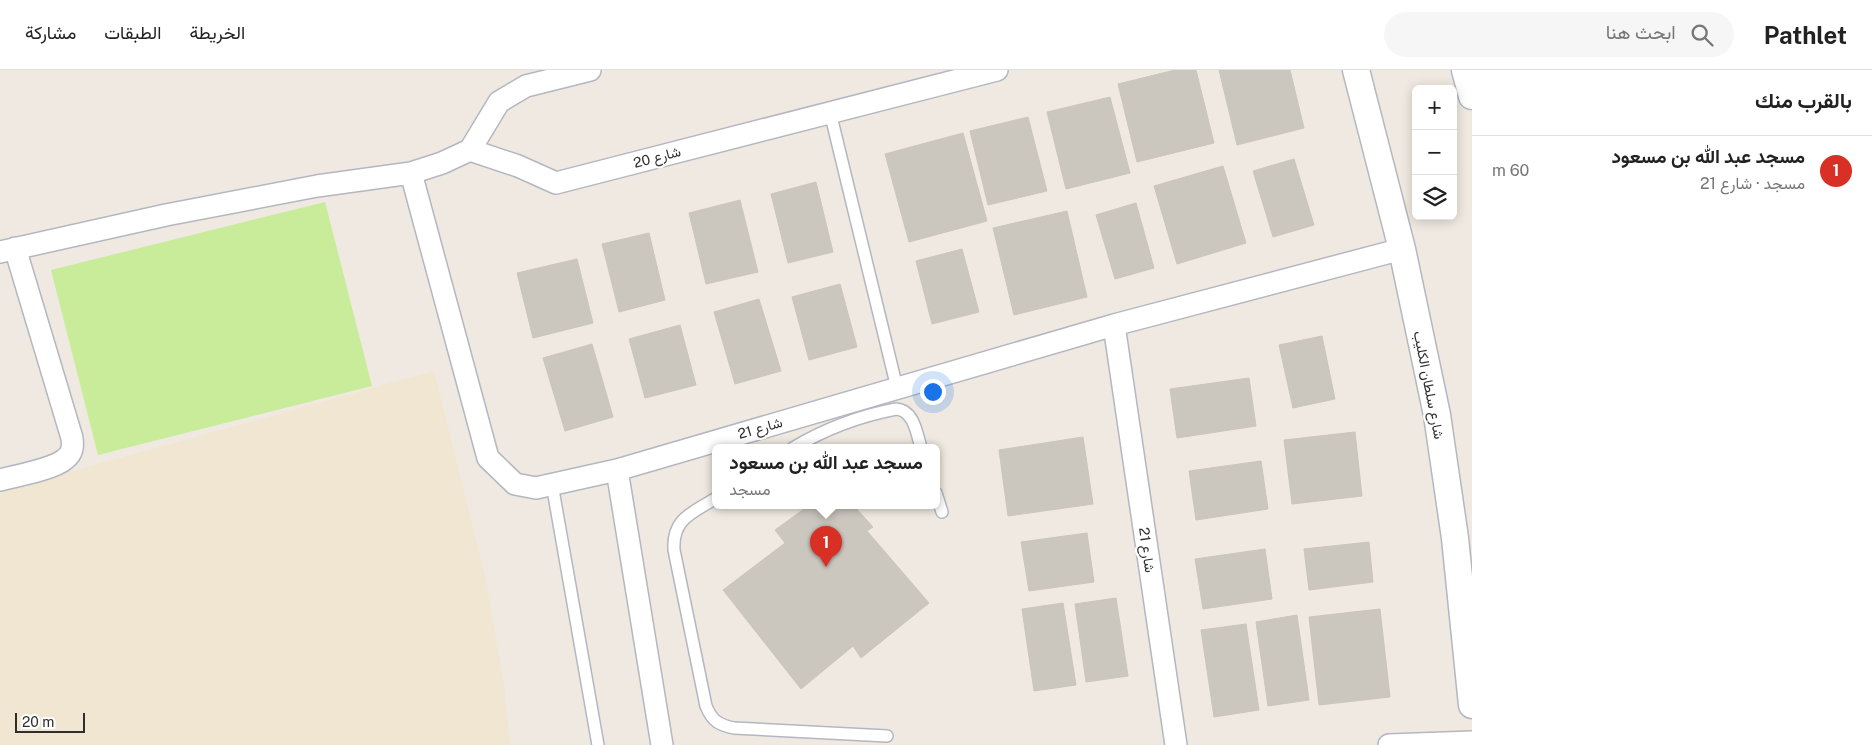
<!DOCTYPE html>
<html lang="ar">
<head>
<meta charset="utf-8">
<style>
  body { margin:0; font-family:"Public Sans",Vazirmatn,sans-serif; background:#f6f6f6; color:#222; direction:rtl }
  .controls { position:absolute; right:15px; top:15px; display:grid; overflow:hidden; border-radius:8px; box-shadow:0 2px 12px #0003 }
  .controls button { width:45px; height:45px; display:grid; place-items:center; padding:0; border:0; border-bottom:1px solid #e0e0e0; background:#fff; color:#222; font:25px sans-serif }
  .scale { position:absolute; left:15px; bottom:12px; width:70px; box-sizing:border-box; padding-left:5px; border:2px solid #2e2e2e; border-top:0; font-size:14px; line-height:18px; white-space:nowrap; color:#2e2e2e; -webkit-text-stroke:4px #fff; paint-order:stroke }
  .you { position:absolute; left:932px; top:321px; width:18px; height:18px; margin:-12px; border:4px solid #fff; border-radius:50%; background:#1a73e8; box-shadow:0 0 0 8px #1a73e833 }
  .badge { display:grid; place-items:center; width:32px; height:32px; border-radius:50%; background:#d93025; color:#fff; font-size:16px; font-weight:700 }
  .pin { position:absolute; translate:-50% -41px; filter:drop-shadow(0 1px 2px #0008) }
  .pin::after { content:''; position:absolute; top:26px; width:18px; height:15px; background:inherit; clip-path:polygon(0 0,100% 0,50% 100%) }
  .popup { position:absolute; left:712px; top:374px; width:228px; height:65px; box-sizing:border-box; display:grid; place-content:center; border-radius:8px; background:#fff; filter:drop-shadow(0 1px 4px #0005); font-size:16px; white-space:nowrap; color:#767676 }
  .popup b { font-size:19px; color:#222 }
  .popup::after { content:''; position:absolute; left:50%; top:100%; margin-left:-10px; border:10px solid transparent; border-top-color:#fff }
  .list { margin:0; padding:0; list-style:none }
  h2 { display:flex; justify-content:space-between; align-items:center; height:65px; margin:0; padding:0 20px; font-size:21px }
  h2 small { font-size:16px; font-weight:400; color:#767676 }
  .list li { display:grid; grid-template-columns:32px 1fr auto; gap:15px; align-items:center; box-sizing:border-box; height:70px; padding:0 20px; border-top:1px solid #e0e0e0 }
  .list b { display:block; font-size:19px; white-space:nowrap }
  .list p { margin:0; font-size:16px; white-space:nowrap; color:#767676 }
  .list em { font-size:16px; font-style:normal; color:#767676 }
  .icon { flex:none; width:28px; height:28px; fill:none; stroke:currentColor; stroke-width:2; stroke-linecap:round; stroke-linejoin:round }
  .map { position:relative; flex:none; width:1472px; height:675px; overflow:hidden; direction:ltr }
  header { display:flex; align-items:center; gap:30px; box-sizing:border-box; height:70px; padding:0 25px; background:#fff; border-bottom:1px solid #e0e0e0 }
  header strong { font-size:24px }
  nav { display:flex; gap:28px; margin-inline-start:auto; font-size:18px }
  .search { width:350px; height:45px; background:#f6f6f6; display:flex; align-items:center; gap:12px; box-sizing:border-box; padding:0 18px; border-radius:28px; color:#767676; font-size:19px }
  main { display:flex }
  aside { flex:1; background:#fff }
  .map>svg:first-child { display:block }
  .education { fill:#f0e6d1 }
  .pitch { fill:#c9ec9a }
  .building { fill:#cbc7bf; stroke:#cbc5ba }
  .lines { fill:none; stroke-linecap:round; stroke-linejoin:round }
  .service-casing { stroke:#b4b7c1; stroke-width:14 }
  .minor-casing { stroke:#b4b7c1; stroke-width:24 }
  .tertiary-casing { stroke:#b4b7c1; stroke-width:29 }
  .service { stroke:#fff; stroke-width:11 }
  .minor { stroke:#fff; stroke-width:21 }
  .tertiary { stroke:#fff; stroke-width:26 }
  .labels { text-anchor:middle; dominant-baseline:central; stroke-width:4.5; stroke-linejoin:round; paint-order:stroke }
  .street-label { font-size:14px; fill:#2e2e2e; stroke:#fff }
</style>
</head>
<body>
<header>
<strong>Pathlet</strong>
<div class="search"><svg class="icon" aria-label="search" viewBox="0 0 24 24"><circle cx="10" cy="10" r="6"/><path d="M15 15l6 6"/></svg>ابحث هنا</div>
<nav><a>الخريطة</a><a>الطبقات</a><a>مشاركة</a></nav>
</header>
<main>
<aside>
<h2>بالقرب منك<small></small></h2>
<ul class="list">
<li><span class="badge">1</span><div><b>مسجد عبد الله بن مسعود</b><p>مسجد · شارع 21</p></div><em>60 m</em></li>
</ul>
</aside>
<div class="map">
<svg width="1472" height="675" viewBox="0 0 1472 675">
  <rect width="100%" height="100%" fill="#efe9e1"/>
  <!-- education -->
  <path class="education" d="M434,301L486,511L504,616L510,675H0V421Z"/>
  <!-- pitch -->
  <path class="pitch" d="M325,132L372,316L98,385L51,200Z"/>
  <!-- building -->
  <path class="building" d="M1175,0H1196L1214,73L1137,92L1118,14Z
    M1219,0H1290L1304,58L1237,75Z
    M1110,27L1130,103L1066,119L1047,42Z
    M1028,47L1047,121L988,135L970,61Z
    M963,63L987,151L909,172L885,84Z
    M1294,89L1314,155L1273,167L1253,101Z
    M1223,96L1246,173L1177,194L1154,116Z
    M816,112L833,182L788,193L771,124Z
    M740,130L758,202L706,214L689,143Z
    M1136,133L1154,198L1115,209L1096,145Z
    M1067,141L1087,227L1014,245L993,158Z
    M649,163L665,230L619,242L602,174Z
    M962,179L979,242L932,254L916,191Z
    M577,189L593,253L533,268L517,203Z
    M840,214L857,277L809,290L792,227Z
    M759,229L781,301L735,314L714,242Z
    M680,255L696,315L645,328L629,269Z
    M1322,266L1335,329L1293,338L1279,275Z
    M592,274L613,347L565,361L543,288Z
    M1249,308L1256,356L1177,368L1170,319Z
    M1355,362L1362,426L1292,434L1284,370Z
    M1083,367L1093,434L1008,446L999,380Z
    M1261,391L1268,439L1196,450L1189,401Z
    M808,436H854L873,457L867,461L929,533L861,588L853,576L801,619L723,520L785,473L775,460Z
    M1087,463L1094,512L1029,521L1021,472Z
    M1369,472L1373,512L1309,520L1304,479Z
    M1265,479L1272,529L1203,539L1195,489Z
    M1116,528L1128,606L1086,612L1075,534Z
    M1063,533L1076,615L1034,621L1022,539Z
    M1380,539L1390,627L1319,635L1309,547Z
    M1297,545L1309,630L1268,636L1256,552Z
    M1246,554L1259,640L1214,647L1201,560Z"/>
  <g class="lines">
    <!-- service casing -->
    <g class="service-casing">
      <path id="service" d="M830,42L897,318
        M793,378C825,359 859,346 896,339C914,340 917,364 921,378
        M552,414L598,675
        M936,423L942,442
        M716,428C693,443 672,448 674,480L706,636C712,651 719,655 734,658L887,666"/>
    </g>
    <!-- minor casing -->
    <g class="minor-casing">
      <path id="minor" d="M470,80L518,96L556,113L997,0
        M470,80L499,32L526,16L590,0
        M411,103L488,388L515,414L536,418L617,400L1114,255L1402,179
        M0,182L166,145L317,116L411,103L442,93L470,80
        M1114,255L1176,675
        M617,400L662,675
        M0,410C16,406 54,399 65,389C73,383 73,376 72,368L15,178
        M1389,675L1472,672"/>
    </g>
    <!-- tertiary casing -->
    <g class="tertiary-casing">
      <path id="tertiary" d="M1356,0L1402,179L1437,345L1455,468L1472,635
        M1465,0L1472,26"/>
    </g>
    <!-- service -->
    <use href="#service" class="service"/>
    <!-- minor -->
    <use href="#minor" class="minor"/>
    <!-- tertiary -->
    <use href="#tertiary" class="tertiary"/>
  </g>
  <g class="labels">
    <!-- street labels -->
    <g class="street-label">
      <text transform="translate(657 87) rotate(-15)">شارع 20</text>
      <text transform="translate(1429 315) rotate(79)">شارع سلطان الكليب</text>
      <text transform="translate(760 358) rotate(-16)">شارع 21</text>
      <text transform="translate(1147 480) rotate(82)">شارع 21</text>
    </g>
  </g>
</svg>
<div class="controls">
<button>+</button>
<button>−</button>
<button><svg class="icon" aria-label="layers" viewBox="0 0 24 24"><path d="M12 4l9 5-9 5-9-5zM3 14l9 5 9-5"/></svg></button>
</div>
<div class="scale">20 m</div>
<div class="you"></div>
<div class="pin badge" style="left:826px;top:497px">1</div>
<div class="popup"><b>مسجد عبد الله بن مسعود</b>مسجد</div>
</div>
</main>
</body>
</html>
